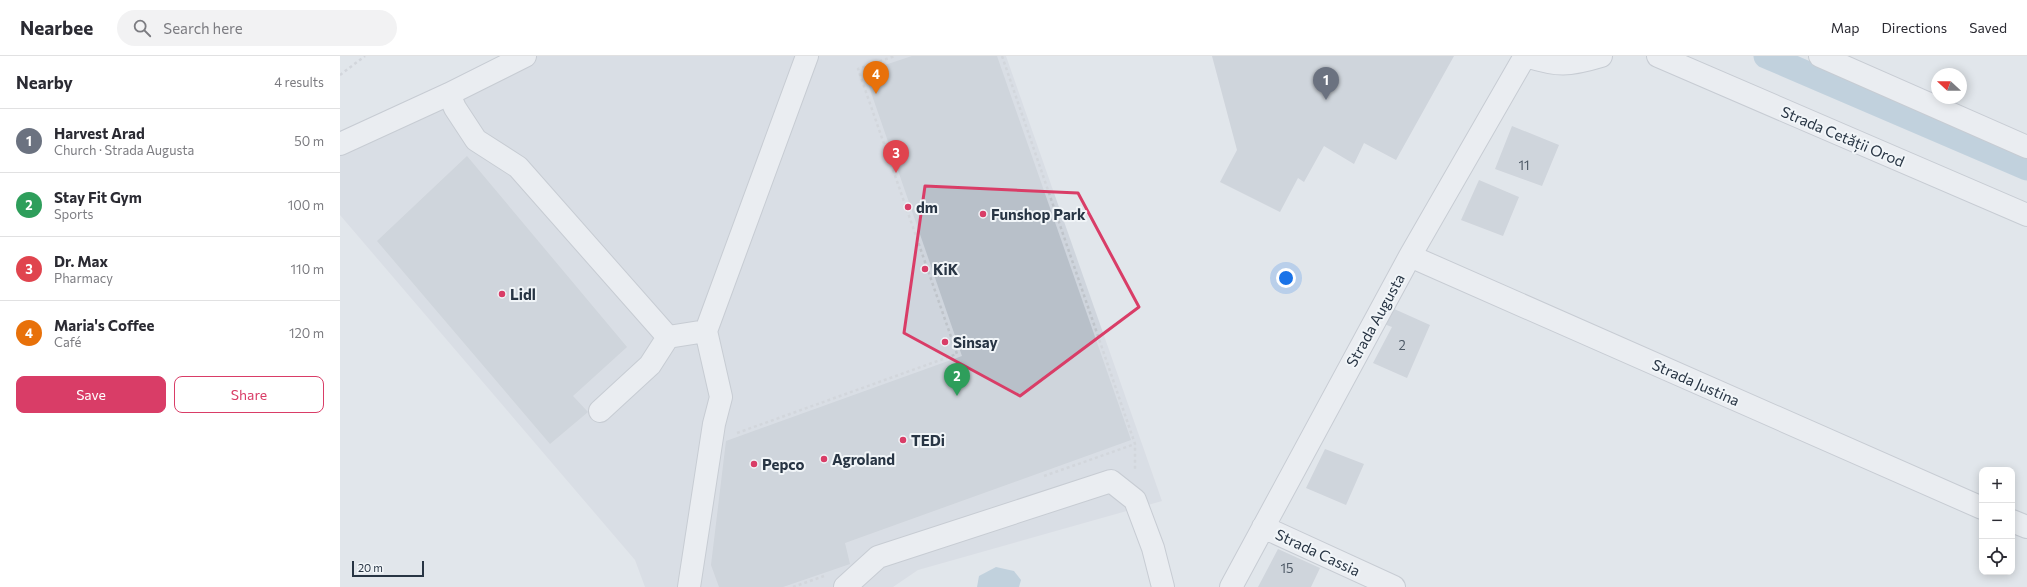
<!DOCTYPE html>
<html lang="en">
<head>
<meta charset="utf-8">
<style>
  body { margin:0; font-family:Commissioner,sans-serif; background:#f2f2f3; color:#2b2b33 }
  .controls { position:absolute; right:12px; bottom:12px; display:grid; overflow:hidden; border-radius:8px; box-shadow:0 2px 10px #0003 }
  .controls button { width:36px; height:36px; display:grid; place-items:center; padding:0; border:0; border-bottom:1px solid #e1e1e2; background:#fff; color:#2b2b33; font:20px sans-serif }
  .compass { position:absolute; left:1591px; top:12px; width:36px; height:36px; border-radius:50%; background:#fff; box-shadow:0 2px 10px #0003; rotate:291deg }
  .scale { position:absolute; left:12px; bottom:10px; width:72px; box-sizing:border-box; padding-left:4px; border:2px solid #283544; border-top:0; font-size:11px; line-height:14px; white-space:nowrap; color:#283544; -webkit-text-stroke:3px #f1f5f8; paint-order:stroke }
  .you { position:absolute; left:946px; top:222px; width:14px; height:14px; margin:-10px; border:3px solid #fff; border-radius:50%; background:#1a73e8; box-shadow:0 0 0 6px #1a73e833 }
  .badge { display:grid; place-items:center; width:26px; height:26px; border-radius:50%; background:#d93d67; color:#fff; font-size:13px; font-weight:700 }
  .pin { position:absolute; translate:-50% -33px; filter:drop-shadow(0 1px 2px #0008) }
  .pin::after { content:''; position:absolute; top:21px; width:14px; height:12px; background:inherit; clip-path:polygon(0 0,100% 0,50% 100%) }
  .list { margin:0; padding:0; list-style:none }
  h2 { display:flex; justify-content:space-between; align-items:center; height:52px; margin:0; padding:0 16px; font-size:17px }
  h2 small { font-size:13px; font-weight:400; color:#7c7c81 }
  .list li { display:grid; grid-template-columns:26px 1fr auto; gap:12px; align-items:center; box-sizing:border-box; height:64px; padding:0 16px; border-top:1px solid #e1e1e2 }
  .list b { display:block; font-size:15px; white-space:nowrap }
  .list p { margin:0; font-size:13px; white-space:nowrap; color:#7c7c81 }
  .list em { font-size:13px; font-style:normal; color:#7c7c81 }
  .actions { display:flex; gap:8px; padding:12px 16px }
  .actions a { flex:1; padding:9px 0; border:1px solid #d93d67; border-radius:8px; text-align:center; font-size:14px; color:#d93d67 }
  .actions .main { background:#d93d67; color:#fff }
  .icon { flex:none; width:22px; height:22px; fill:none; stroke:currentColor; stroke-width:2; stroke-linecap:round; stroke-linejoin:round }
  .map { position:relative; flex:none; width:1687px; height:531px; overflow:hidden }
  header { display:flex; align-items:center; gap:24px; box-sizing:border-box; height:56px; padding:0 20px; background:#fff; border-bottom:1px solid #e1e1e2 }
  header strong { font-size:19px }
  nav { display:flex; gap:22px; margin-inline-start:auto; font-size:14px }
  .search { width:280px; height:36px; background:#f2f2f3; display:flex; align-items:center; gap:10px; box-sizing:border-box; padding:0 14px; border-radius:22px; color:#7c7c81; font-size:15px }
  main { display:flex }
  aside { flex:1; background:#fff }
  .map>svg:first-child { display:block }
  .built { fill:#cfd5dd }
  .water { fill:#99b9cd }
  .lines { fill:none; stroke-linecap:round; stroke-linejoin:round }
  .canal { stroke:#99b9cd; stroke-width:25 }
  .building { fill:#b8c0c9 }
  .minor-casing { stroke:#a6adb6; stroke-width:24 }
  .path { stroke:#bfc4ca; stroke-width:2.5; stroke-dasharray:3 3; stroke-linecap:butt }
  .minor { stroke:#f4f6f9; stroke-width:22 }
  .marked { fill:none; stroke:#d93d67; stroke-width:3; stroke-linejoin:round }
  .poi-dot { fill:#d93d67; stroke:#f1f5f8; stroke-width:1.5 }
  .labels { text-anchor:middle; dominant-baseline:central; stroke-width:4; stroke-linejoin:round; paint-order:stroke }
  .number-label { font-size:13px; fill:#4c5865 }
  .street-label { font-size:15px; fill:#283544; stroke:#f1f5f8 }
  .poi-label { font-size:15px; font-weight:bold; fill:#283544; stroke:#f1f5f8; text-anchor:start }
</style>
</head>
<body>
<header>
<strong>Nearbee</strong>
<div class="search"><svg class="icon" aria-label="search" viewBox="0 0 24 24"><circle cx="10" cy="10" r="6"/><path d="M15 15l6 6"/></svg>Search here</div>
<nav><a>Map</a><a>Directions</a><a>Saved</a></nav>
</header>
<main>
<aside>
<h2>Nearby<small>4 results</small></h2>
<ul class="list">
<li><span class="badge" style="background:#6b7280">1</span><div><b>Harvest Arad</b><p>Church · Strada Augusta</p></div><em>50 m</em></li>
<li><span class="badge" style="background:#2e9e5b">2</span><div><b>Stay Fit Gym</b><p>Sports</p></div><em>100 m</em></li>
<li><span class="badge" style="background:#e0444e">3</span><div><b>Dr. Max</b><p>Pharmacy</p></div><em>110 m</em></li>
<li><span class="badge" style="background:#e8710a">4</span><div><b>Maria's Coffee</b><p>Café</p></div><em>120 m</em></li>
</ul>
<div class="actions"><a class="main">Save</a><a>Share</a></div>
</aside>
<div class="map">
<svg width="1687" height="531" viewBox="0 0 1687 531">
  <rect width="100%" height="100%" fill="#e1e6eb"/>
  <!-- built -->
  <path class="built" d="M185,0H666L822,445L578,514L553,531H305L295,504L0,159V88Z"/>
  <!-- water -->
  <path class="water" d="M656,511L674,515L681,524L679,531H637L639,520Z"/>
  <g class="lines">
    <!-- canal -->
    <path class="canal" d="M1426,0L1687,112"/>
  </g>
  <!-- building -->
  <path class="building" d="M572,0H657L791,384L505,487L510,508L443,531H379L371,509L386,385L622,300L524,16Z
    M872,0H1114L1056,104L1024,87L1014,108L984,90L964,126L958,122L940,156L880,126L897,94Z
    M1172,70L1219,89L1202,130L1155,113Z
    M127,100L287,291L233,340L248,356L210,388L37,185Z
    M1139,124L1179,141L1163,180L1121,164Z
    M1052,252L1090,269L1067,322L1033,307L1052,271L1044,268Z
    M985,393L1024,408L1006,449L966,432Z
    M938,493L980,512L971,531H918Z"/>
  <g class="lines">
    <!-- minor casing -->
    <g class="minor-casing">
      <path id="minor" d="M1186,0C1218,10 1228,10 1261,0
        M1318,0L1687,159
        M1480,0L1687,91
        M109,38L115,52L136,84L178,111L328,281L366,275
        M0,88L109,38L185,0
        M1070,200L1642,452
        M260,355L310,309L328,281
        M1672,465L1687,471
        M923,471L1054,531
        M349,531L374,368L381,341L366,275L467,0
        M505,531L538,501L771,425L795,444L813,492L823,531
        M891,531L1070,200L1185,0"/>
    </g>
    <!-- path -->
    <path class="path" d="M662,0L795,388V415
      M0,19L25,0
      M397,377L617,298L518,13L555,0
      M704,420L795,388
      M453,531L484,520"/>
    <!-- minor -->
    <use href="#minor" class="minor"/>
  </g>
  <!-- marked area -->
  <path d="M0 0H1687V531H0ZM585,130L738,137L799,251L680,340L564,277Z" fill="#e1e6eb" fill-opacity=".55" fill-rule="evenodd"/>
  <path class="marked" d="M585,130L738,137L799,251L680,340L564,277Z"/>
  <!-- markers -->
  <g class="poi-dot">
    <circle cx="568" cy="151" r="4"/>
    <circle cx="643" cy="158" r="4"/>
    <circle cx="585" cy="213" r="4"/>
    <circle cx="162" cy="238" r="4"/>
    <circle cx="605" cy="286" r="4"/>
    <circle cx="563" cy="384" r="4"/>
    <circle cx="484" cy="403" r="4"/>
    <circle cx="414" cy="408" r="4"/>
  </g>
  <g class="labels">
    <!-- number labels -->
    <g class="number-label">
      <text x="1184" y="109">11</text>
      <text x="1062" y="289">2</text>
      <text x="947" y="512">15</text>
    </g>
    <!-- street labels -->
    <g class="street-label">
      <text transform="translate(1503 80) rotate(23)">Strada Cetății Orod</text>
      <text transform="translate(1035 264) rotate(-61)">Strada Augusta</text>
      <text transform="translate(1356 326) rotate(24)">Strada Justina</text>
      <text transform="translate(978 496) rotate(25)">Strada Cassia</text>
    </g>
    <!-- poi labels -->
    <g class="poi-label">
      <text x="576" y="151">dm</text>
      <text x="651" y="158">Funshop Park</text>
      <text x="593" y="213">KiK</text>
      <text x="170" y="238">Lidl</text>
      <text x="613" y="286">Sinsay</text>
      <text x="571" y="384">TEDi</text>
      <text x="492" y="403">Agroland</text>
      <text x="422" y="408">Pepco</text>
    </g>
  </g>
</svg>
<div class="controls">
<button>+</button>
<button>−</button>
<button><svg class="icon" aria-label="locate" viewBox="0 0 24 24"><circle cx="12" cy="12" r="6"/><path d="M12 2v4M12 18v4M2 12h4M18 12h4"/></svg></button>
</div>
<svg class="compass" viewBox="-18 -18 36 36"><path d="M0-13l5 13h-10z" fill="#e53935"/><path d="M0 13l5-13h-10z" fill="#7c7c81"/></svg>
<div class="scale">20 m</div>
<div class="you"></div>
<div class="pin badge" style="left:986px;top:44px;background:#6b7280">1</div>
<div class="pin badge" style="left:617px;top:340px;background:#2e9e5b">2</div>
<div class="pin badge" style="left:556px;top:117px;background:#e0444e">3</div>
<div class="pin badge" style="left:536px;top:38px;background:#e8710a">4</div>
</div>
</main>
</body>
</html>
